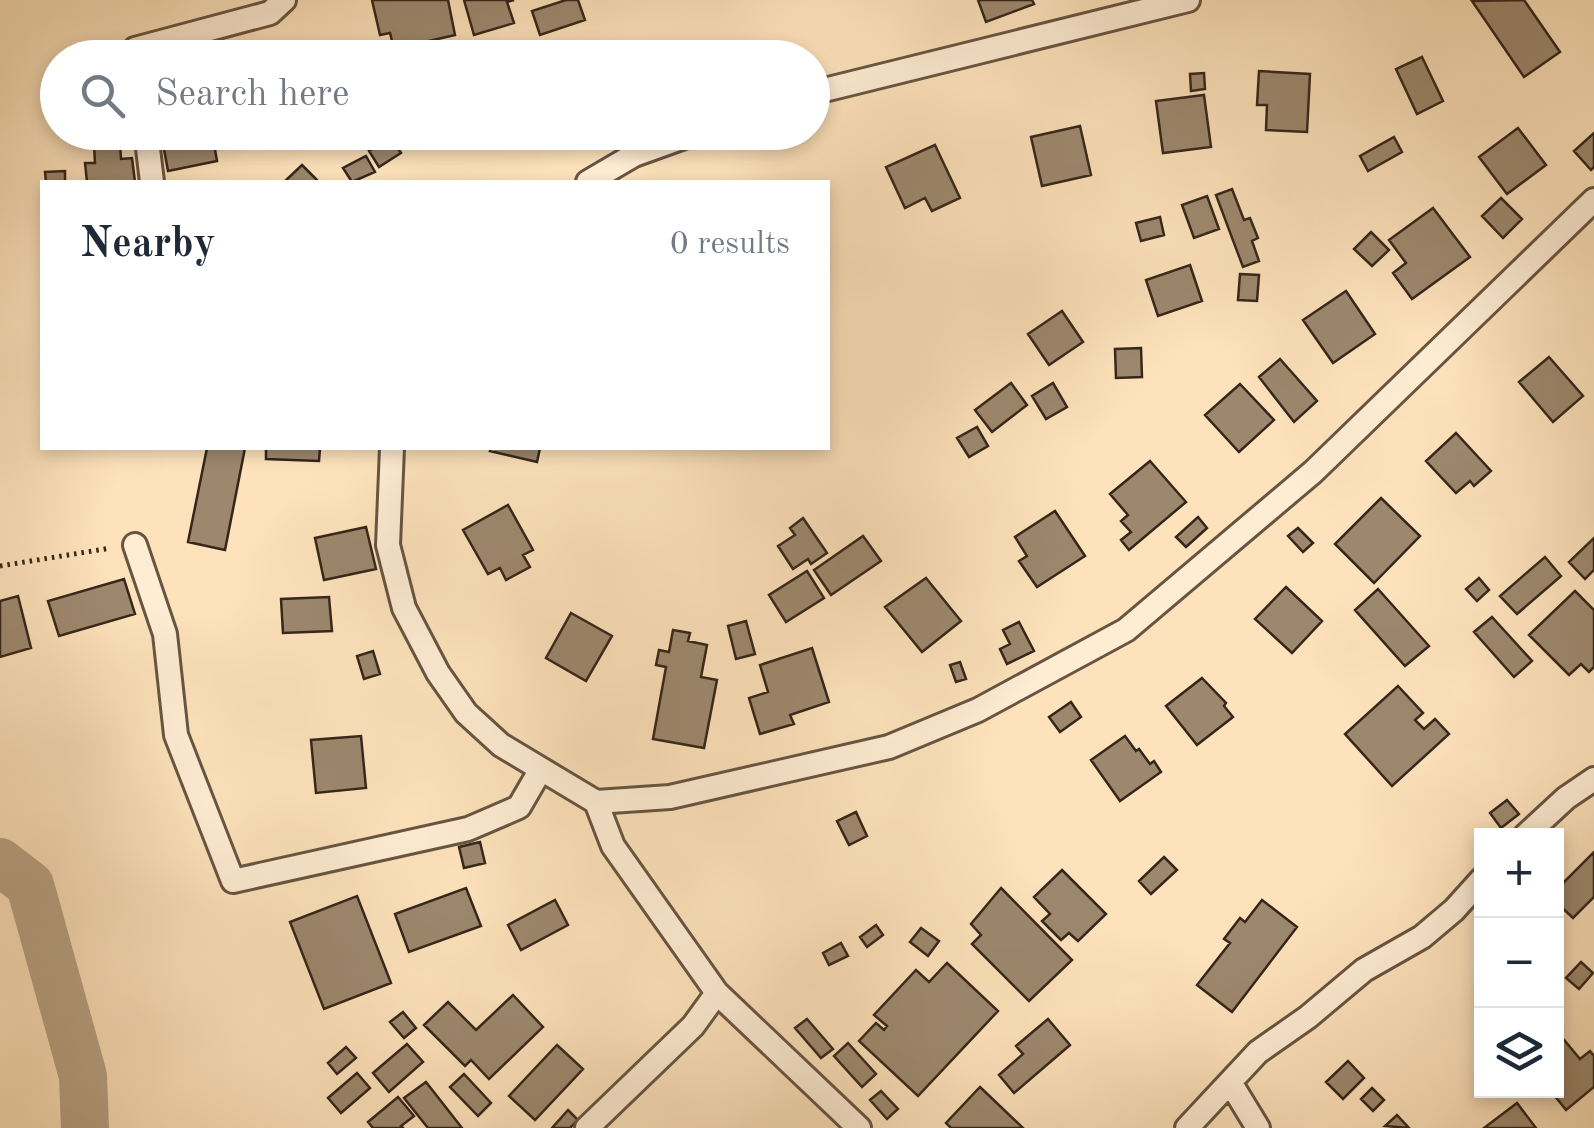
<!DOCTYPE html>
<html lang="en">
<head>
<meta charset="utf-8">
<style>
  body { margin:0; font-family:"Old Standard TT",serif; background:#f6f6f7; color:#1f2937 }
  .controls { position:absolute; right:30px; bottom:30px; display:grid; overflow:hidden; border-radius:0px; box-shadow:0 5px 15px #0003 }
  .controls button { width:90px; height:90px; display:grid; place-items:center; padding:0; border:0; border-bottom:2px solid #e0e1e3; background:#fff; color:#1f2937; font:50px sans-serif }
  .list { margin:0; padding:0; list-style:none }
  h2 { display:flex; justify-content:space-between; align-items:center; height:130px; margin:0; padding:0 40px; font-size:42px }
  h2 small { font-size:32px; font-weight:400; color:#747a83 }
  .icon { flex:none; width:55px; height:55px; fill:none; stroke:currentColor; stroke-width:2; stroke-linecap:round; stroke-linejoin:round }
  .map { position:relative; flex:none; width:1594px; height:1128px; overflow:hidden }
  .search { position:absolute; background:#fff; box-shadow:0 5px 15px #0003; left:40px; top:40px; width:790px; height:110px; display:flex; align-items:center; gap:25px; box-sizing:border-box; padding:0 35px; border-radius:55px; color:#747a83; font-size:38px }
  .panel { position:absolute; background:#fff; box-shadow:0 5px 15px #0003; left:40px; top:180px; width:790px; height:270px; border-radius:0px }
  .map>svg:first-child { display:block }
  .lines { fill:none; stroke-linecap:round; stroke-linejoin:round }
  .river { stroke:#b9a284; stroke-width:48 }
  .building { fill:#9d886e; stroke:#35261a; stroke-width:2.5 }
  .minor-casing { stroke:#675542; stroke-width:28 }
  .path { stroke:#35261a; stroke-width:5; stroke-dasharray:2.5 5; stroke-linecap:butt }
  .minor { stroke:#feecd3; stroke-width:22 }
</style>
</head>
<body>
<div class="map">
<svg width="1594" height="1128" viewBox="0 0 1594 1128">
  <rect width="100%" height="100%" fill="#fde2bb"/>
  <filter id="stains"><feTurbulence type="fractalNoise" baseFrequency=".002" numOctaves="4"/><feColorMatrix values="0 0 0 0 .2 0 0 0 0 .09 0 0 0 0 .02 0 0 0 .5 -.17"/></filter>
  <radialGradient id="worn" r=".72"><stop offset=".6" stop-color="#630" stop-opacity="0"/><stop offset="1" stop-color="#630" stop-opacity=".3"/></radialGradient>
  <g class="lines">
    <!-- river -->
    <path class="river" d="M0,862L30,885L83,1076L85,1128"/>
  </g>
  <!-- building -->
  <path class="building" d="M372,0H448L455,35L394,49L390,33L380,35Z
    M464,0H514L507,2L514,23L474,35Z
    M566,0H578L585,20L540,35L532,11Z
    M978,0H1032L1034,4L986,22Z
    M1524,0L1560,52L1524,77L1472,1Z
    M1422,57L1443,101L1417,114L1396,69Z
    M1259,71L1310,74L1307,132L1266,130L1267,105H1257Z
    M1204,73L1205,89L1191,91L1190,74Z
    M1204,95L1211,147L1163,153L1156,101Z
    M1080,126L1091,175L1042,186L1031,137Z
    M1518,128L1546,165L1507,194L1479,157Z
    M212,132L217,161L168,171L161,133Z
    M219,132H249L250,137L223,146Z
    M1594,133V167L1591,170L1574,151Z
    M1394,137L1402,152L1368,171L1360,156Z
    M391,138L401,153L379,167L369,151Z
    M120,143L121,159L132,158L135,182H87L85,163H95L94,145Z
    M935,145L960,198L932,211L925,198L905,208L886,167Z
    M366,156L375,172L352,182L343,168Z
    M302,165L319,182H284Z
    M65,171V182H46L45,172Z
    M1232,189L1244,220L1250,218L1258,238L1252,241L1259,261L1243,267L1216,195Z
    M1207,196L1219,229L1194,238L1182,205Z
    M1501,198L1522,219L1503,238L1482,216Z
    M1433,208L1470,257L1412,299L1393,273L1406,263L1389,240Z
    M1160,217L1164,235L1141,241L1136,223Z
    M1371,232L1389,250L1372,266L1354,249Z
    M1190,265L1202,301L1158,316L1146,280Z
    M1240,274L1259,275L1257,301L1238,300Z
    M1346,291L1375,334L1333,363L1303,320Z
    M1062,311L1083,342L1049,365L1028,334Z
    M1141,348L1142,377L1116,378L1115,349Z
    M1549,357L1583,396L1553,422L1519,382Z
    M1280,359L1317,401L1294,422L1259,377Z
    M1011,383L1027,405L992,432L975,410Z
    M1053,383L1067,407L1046,419L1032,396Z
    M1240,384L1274,420L1239,452L1205,415Z
    M977,427L988,446L969,457L957,438Z
    M1456,433L1491,471L1474,486L1470,481L1456,493L1426,461Z
    M207,448H245L225,550L188,542Z
    M266,448H320L319,461L266,459Z
    M491,448H540L537,462L490,451Z
    M1150,461L1186,502L1129,550L1121,540L1131,532L1121,521L1128,515L1110,494Z
    M1381,498L1420,536L1374,583L1335,544Z
    M508,505L533,550L523,555L530,567L506,580L500,568L488,574L463,530Z
    M1055,511L1085,556L1037,587L1019,561L1027,556L1015,537Z
    M1198,517L1207,528L1186,547L1176,537Z
    M803,518L827,553L811,564L808,559L793,569L778,546L795,535L790,528Z
    M366,527L376,569L324,580L315,538Z
    M1298,528L1313,543L1303,552L1288,536Z
    M863,536L881,561L831,595L814,570Z
    M1594,538V570L1585,579L1569,562Z
    M1545,557L1561,576L1517,614L1500,596Z
    M807,571L824,598L786,622L769,595Z
    M926,578L961,621L922,652L885,607Z
    M1479,578L1489,590L1477,601L1466,589Z
    M124,579L135,614L59,636L48,601Z
    M1286,587L1322,621L1292,653L1255,619Z
    M1378,589L1429,646L1405,666L1355,610Z
    M1575,591L1594,610V667L1589,672L1581,664L1569,675L1529,635Z
    M18,596L31,648L0,657V601Z
    M329,597L332,631L283,633L281,599Z
    M571,613L612,636L586,681L546,658Z
    M1492,617L1532,661L1514,677L1474,632Z
    M746,621L755,654L736,659L728,626Z
    M1019,622L1034,651L1007,664L1000,649L1010,644L1003,630Z
    M673,630L690,633L688,641L707,645L701,677L717,680L704,748L653,739L666,667L656,665L659,650L669,652Z
    M812,648L829,702L790,715L794,724L760,734L749,698L768,692L760,665Z
    M373,651L380,674L364,679L357,656Z
    M960,662L966,679L956,682L950,665Z
    M1202,678L1226,703L1224,706L1233,717L1197,745L1166,706Z
    M1398,686L1423,713L1415,720L1424,729L1435,719L1449,734L1392,786L1345,734Z
    M1071,702L1081,717L1060,732L1049,717Z
    M361,736L366,788L316,793L311,740Z
    M1125,736L1136,751L1139,749L1150,764L1154,761L1161,772L1120,801L1091,760Z
    M1507,800L1519,814L1501,828L1490,813Z
    M856,812L867,836L849,845L837,821Z
    M480,842L485,863L464,868L459,847Z
    M1594,852V897L1573,918L1556,902V890Z
    M1164,857L1177,870L1151,894L1139,881Z
    M1062,870L1106,914L1078,941L1069,933L1061,940L1042,921L1050,914L1034,897Z
    M466,888L481,926L409,952L395,914Z
    M1001,888L1072,960L1029,1001L972,944L981,935L971,924Z
    M357,896L391,983L324,1009L290,922Z
    M555,900L568,925L521,950L508,925Z
    M1262,900L1297,927L1232,1012L1197,985L1230,943L1224,939L1240,918L1245,922Z
    M876,925L883,935L867,947L860,937Z
    M921,928L939,941L928,956L910,942Z
    M841,943L848,956L829,965L823,953Z
    M1581,962L1593,973L1579,989L1566,978Z
    M947,963L998,1011L918,1096L859,1041L876,1023L884,1030L887,1026L874,1015L916,970L929,982Z
    M513,995L543,1027L489,1079L471,1060L465,1066L424,1025L448,1002L476,1030Z
    M403,1012L416,1028L404,1038L390,1022Z
    M807,1019L833,1049L821,1058L795,1028Z
    M1048,1019L1070,1045L1014,1093L999,1075L1023,1054L1016,1046Z
    M1560,1035L1580,1059L1590,1051L1594,1056V1087L1566,1110L1550,1090H1556V1038Z
    M848,1043L876,1074L862,1087L834,1056Z
    M407,1044L423,1062L389,1092L373,1073Z
    M557,1045L583,1069L535,1120L509,1096Z
    M346,1047L356,1058L337,1074L328,1063Z
    M1348,1061L1364,1078L1343,1099L1326,1082Z
    M357,1073L370,1088L341,1113L328,1098Z
    M464,1074L491,1103L478,1116L450,1087Z
    M426,1082L462,1128H428L404,1098Z
    M980,1087L1023,1128H951L946,1123Z
    M1372,1088L1384,1100L1373,1111L1361,1099Z
    M881,1091L898,1109L887,1119L870,1100Z
    M398,1097L414,1116L401,1126L403,1128H373L368,1122Z
    M1517,1103L1536,1128H1484Z
    M568,1110L578,1120L570,1128H552Z
    M1397,1115L1409,1128L1385,1126Z"/>
  <g class="lines">
    <!-- minor casing -->
    <g class="minor-casing">
      <path id="minor" d="M136,58L135,49L270,13L284,0
        M812,93L1188,0
        M146,132L152,182
        M588,182L634,155L698,132
        M392,448L388,545L404,608L438,673L466,713L501,745L596,802L670,797L889,747L978,710L1126,630L1313,472L1594,200
        M135,545L165,634L176,735L233,881L468,829L519,807L541,769
        M596,802L613,846L717,993L859,1128
        M1525,836L1566,798L1594,779
        M1230,1082L1258,1128
        M587,1128L693,1026L717,993
        M1187,1128L1258,1052L1308,1017L1364,970L1422,937L1454,910L1482,879"/>
    </g>
    <!-- path -->
    <path class="path" d="M0,566L111,548"/>
    <!-- minor -->
    <use href="#minor" class="minor"/>
  </g>
  <rect width="100%" height="100%" filter="url(#stains)"/>
  <rect width="100%" height="100%" fill="url(#worn)"/>
</svg>
<div class="controls">
<button>+</button>
<button>−</button>
<button><svg class="icon" aria-label="layers" viewBox="0 0 24 24"><path d="M12 4l9 5-9 5-9-5zM3 14l9 5 9-5"/></svg></button>
</div>
<div class="search"><svg class="icon" aria-label="search" viewBox="0 0 24 24"><circle cx="10" cy="10" r="6"/><path d="M15 15l6 6"/></svg>Search here</div>
<section class="panel">
<h2>Nearby<small>0 results</small></h2>
<ul class="list">
</ul>
</section>
</div>
</body>
</html>
